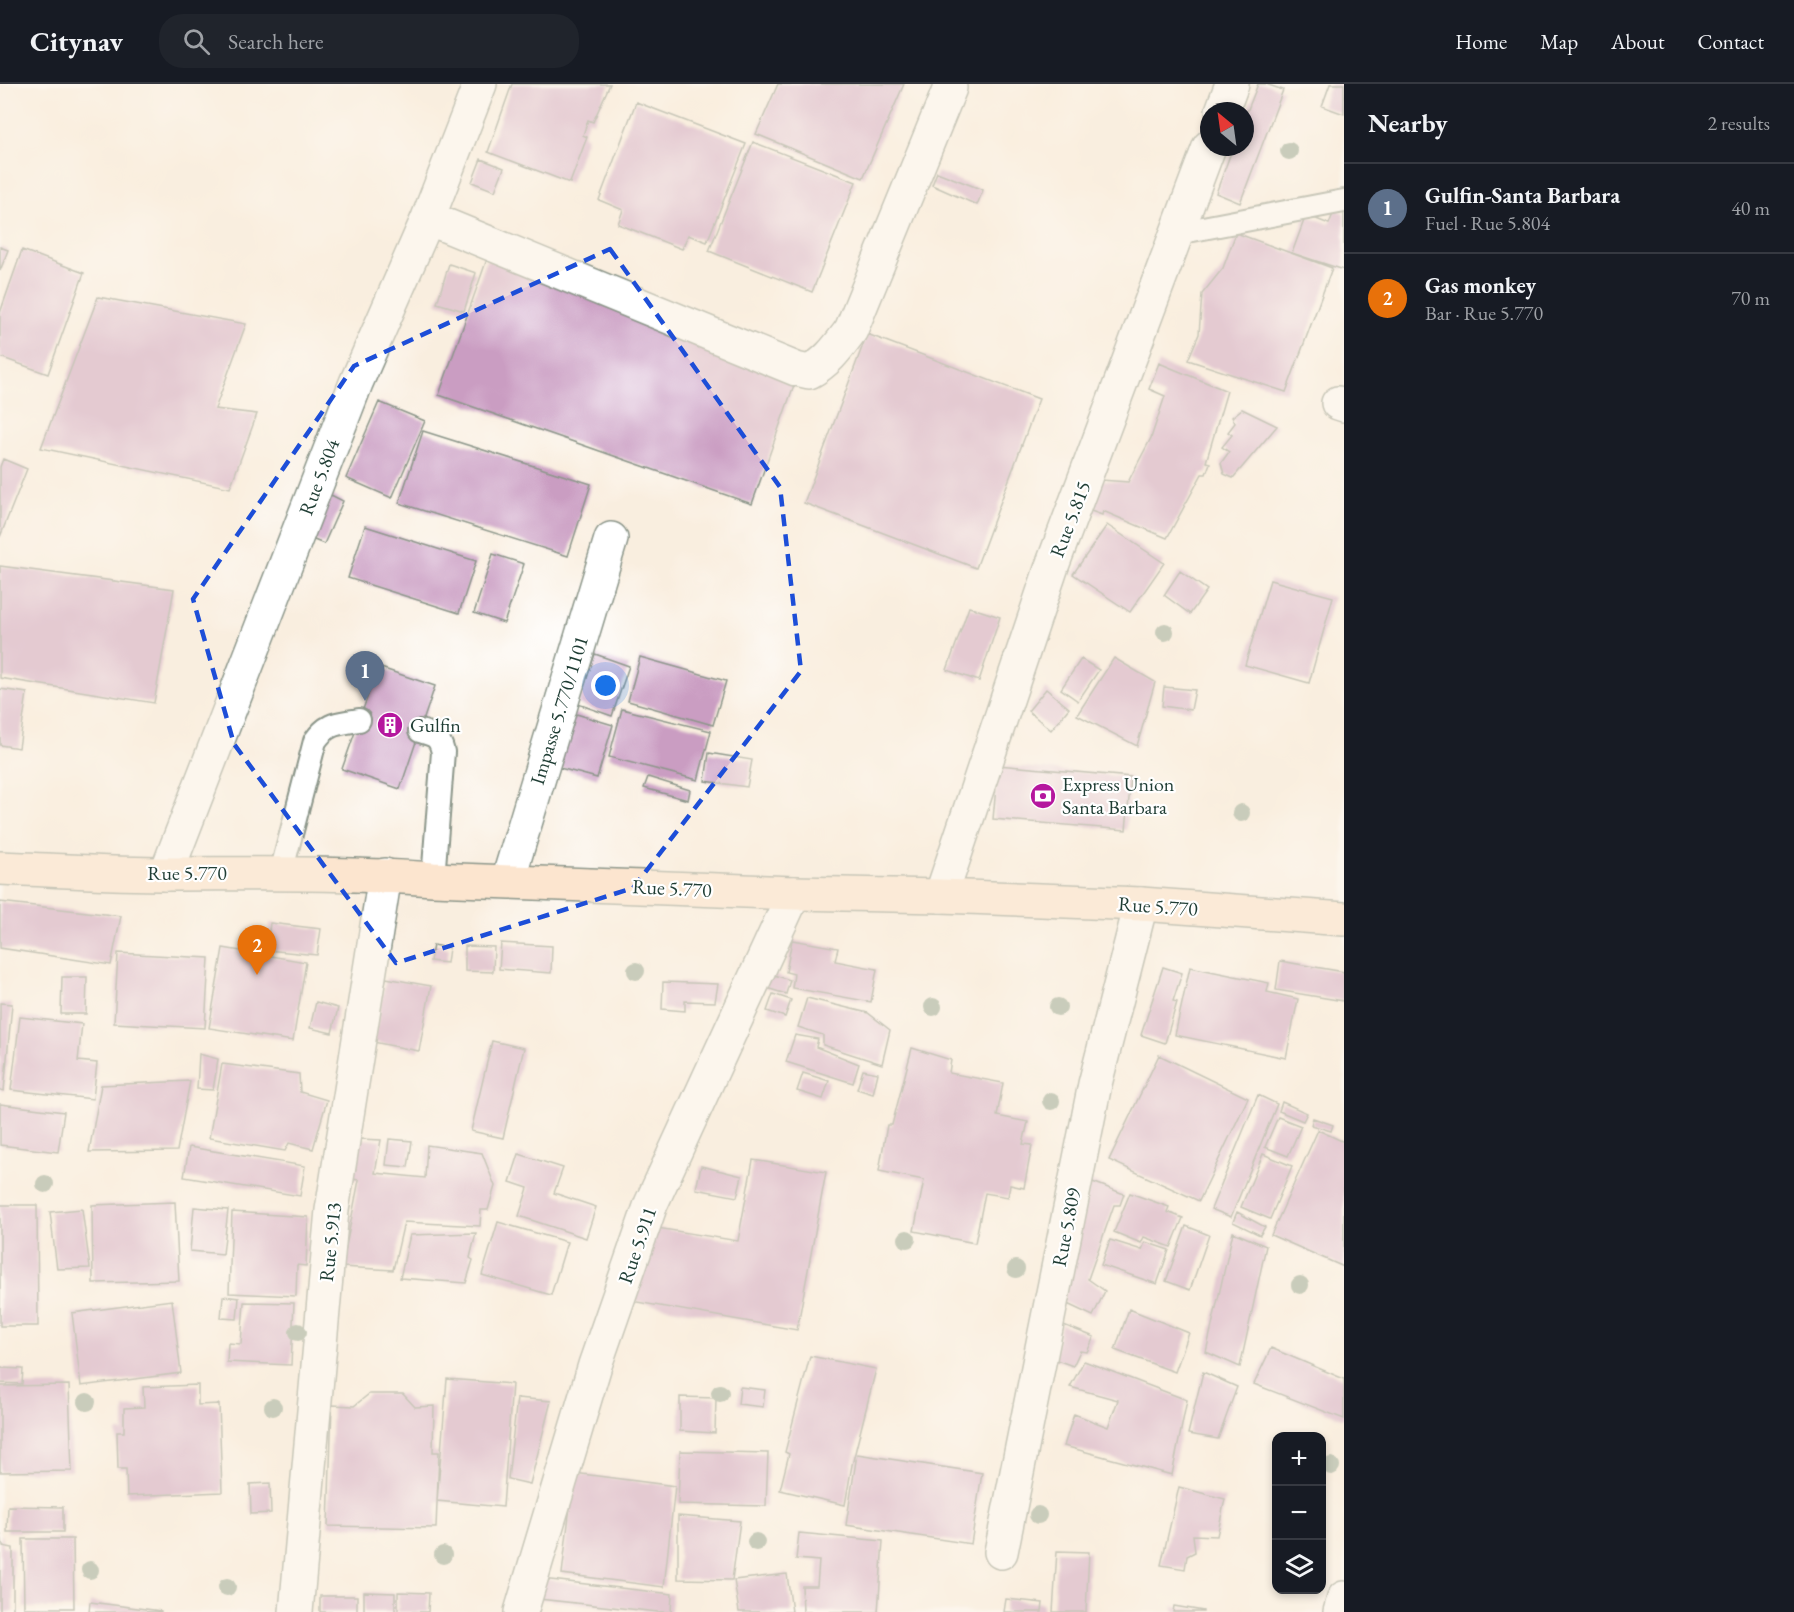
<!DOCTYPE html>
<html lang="en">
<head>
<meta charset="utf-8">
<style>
  body { margin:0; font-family:"EB Garamond",serif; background:#20242c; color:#f1f3f6 }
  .controls { position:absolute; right:18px; bottom:18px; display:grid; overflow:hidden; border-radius:12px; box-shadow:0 3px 9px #0003 }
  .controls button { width:54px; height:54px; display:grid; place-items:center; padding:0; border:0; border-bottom:2px solid #363941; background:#171b24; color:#f1f3f6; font:30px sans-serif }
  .compass { position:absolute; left:1200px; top:18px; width:54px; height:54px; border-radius:50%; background:#171b24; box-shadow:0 3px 9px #0003; rotate:331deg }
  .you { position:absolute; left:606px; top:602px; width:21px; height:21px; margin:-15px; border:4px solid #fff; border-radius:50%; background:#1a73e8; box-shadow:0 0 0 9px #1a73e833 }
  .badge { display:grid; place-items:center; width:39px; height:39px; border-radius:50%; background:#1a73e8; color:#fff; font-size:20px; font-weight:700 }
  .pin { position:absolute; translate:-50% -50px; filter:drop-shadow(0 2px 3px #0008) }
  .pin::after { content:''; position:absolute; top:32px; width:21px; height:18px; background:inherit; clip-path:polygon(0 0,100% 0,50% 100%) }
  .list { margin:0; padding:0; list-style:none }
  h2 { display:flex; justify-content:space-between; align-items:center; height:78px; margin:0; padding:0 24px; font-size:26px }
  h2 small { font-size:20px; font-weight:400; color:#9ea1a6 }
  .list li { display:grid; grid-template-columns:39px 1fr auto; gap:18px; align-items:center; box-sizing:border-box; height:90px; padding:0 24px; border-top:2px solid #363941 }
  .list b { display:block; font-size:22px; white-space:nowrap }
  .list p { margin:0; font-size:20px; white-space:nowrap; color:#9ea1a6 }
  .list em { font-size:20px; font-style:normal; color:#9ea1a6 }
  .icon { flex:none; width:33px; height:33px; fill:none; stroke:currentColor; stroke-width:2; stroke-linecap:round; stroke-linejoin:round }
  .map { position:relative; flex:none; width:1344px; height:1528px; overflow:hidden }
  header { display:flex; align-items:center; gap:36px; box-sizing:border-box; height:84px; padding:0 30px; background:#171b24; border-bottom:2px solid #363941 }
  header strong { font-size:28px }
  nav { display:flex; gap:33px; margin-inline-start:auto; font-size:21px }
  .search { width:420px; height:54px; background:#20242c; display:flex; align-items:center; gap:15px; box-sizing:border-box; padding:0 21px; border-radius:24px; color:#9ea1a6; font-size:22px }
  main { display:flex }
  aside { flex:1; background:#171b24 }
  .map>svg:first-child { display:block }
  .building { fill:#ca9dc2 }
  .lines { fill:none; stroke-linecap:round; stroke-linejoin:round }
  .service-casing { stroke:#8c968a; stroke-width:26 }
  .minor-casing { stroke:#8c968a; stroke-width:36 }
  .secondary-casing { stroke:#8c968a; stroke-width:36 }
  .service { stroke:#fff; stroke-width:22 }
  .minor { stroke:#fff; stroke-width:33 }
  .secondary { stroke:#fce5cf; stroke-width:33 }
  .tree { fill:#8fa390 }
  .marked { fill:none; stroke:#1d4ed8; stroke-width:4.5; stroke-dasharray:12 8; stroke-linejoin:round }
  .labels { text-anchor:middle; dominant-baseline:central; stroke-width:4.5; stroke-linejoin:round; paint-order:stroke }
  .street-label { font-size:20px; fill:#1f3d34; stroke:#fff }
  .poi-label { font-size:20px; fill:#1f3d34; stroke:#fff; text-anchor:start }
</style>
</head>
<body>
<header>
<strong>Citynav</strong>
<div class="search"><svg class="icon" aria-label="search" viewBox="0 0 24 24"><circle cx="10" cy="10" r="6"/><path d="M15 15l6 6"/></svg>Search here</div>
<nav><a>Home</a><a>Map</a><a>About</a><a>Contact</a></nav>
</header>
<main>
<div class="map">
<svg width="1344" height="1528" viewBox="0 0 1344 1528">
  <rect width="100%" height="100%" fill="#fff"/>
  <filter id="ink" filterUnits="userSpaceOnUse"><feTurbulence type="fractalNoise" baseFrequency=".0167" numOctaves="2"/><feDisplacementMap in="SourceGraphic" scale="12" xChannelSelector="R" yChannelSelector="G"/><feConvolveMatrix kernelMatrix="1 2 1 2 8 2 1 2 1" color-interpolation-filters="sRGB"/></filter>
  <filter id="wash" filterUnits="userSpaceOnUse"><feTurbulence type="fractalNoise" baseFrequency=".008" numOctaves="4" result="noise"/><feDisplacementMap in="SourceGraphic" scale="24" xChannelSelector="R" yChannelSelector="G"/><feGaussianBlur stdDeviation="1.35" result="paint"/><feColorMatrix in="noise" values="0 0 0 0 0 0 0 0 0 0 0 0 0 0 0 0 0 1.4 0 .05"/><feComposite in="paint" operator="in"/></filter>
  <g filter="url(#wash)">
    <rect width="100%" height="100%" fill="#f9eedf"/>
    <g id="blocks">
      <!-- building -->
      <path class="building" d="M512,0H610L593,38L588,36L583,51L587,53L570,99L488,68Z
        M778,0H904L863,94L756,50Z
        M1258,0H1266L1283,6L1240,119L1216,109L1233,63H1245V33Z
        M1330,0H1344V30L1322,22Z
        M636,18L746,60L707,158L688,151L682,165L618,140L623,126L599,116Z
        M753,58L856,98L812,208L709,167Z
        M481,75L504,84L495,107L472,98Z
        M937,88L983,106L977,121L932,101Z
        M1335,125L1344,129V186L1292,169L1306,131L1329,140Z
        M1236,149L1332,184L1286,308L1188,276L1199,250L1202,210L1223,184Z
        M0,163L8,166L0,187Z
        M22,166L84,189L48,290L0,273V229Z
        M487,175L800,284L752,420L439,311Z
        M449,180L476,189L464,227L437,219Z
        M98,213L246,240L215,325L257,330L230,404L41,364Z
        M867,250L1039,315L976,484L804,419Z
        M1159,279L1227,307L1206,378L1210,379L1206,390H1202L1167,454L1103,427L1102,431L1088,426L1101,396L1128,398L1151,354L1165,312L1149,305Z
        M379,318L425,337L392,414L346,394Z
        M1242,325L1277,342L1233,394L1224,390L1221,379L1229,368L1222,363L1232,351L1228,348L1235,339L1232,333Z
        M423,347L591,400L568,472L399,419Z
        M3,375L27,385L0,453V383Z
        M329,410L343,417L324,460L309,454Z
        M1107,441L1164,479L1130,528L1073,490Z
        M365,442L476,477L459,529L348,494Z
        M493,470L524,480L504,539L474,529Z
        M0,482L174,505L154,619L0,594Z
        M1180,487L1207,506L1190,530L1164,511Z
        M1270,496L1333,513L1309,599L1245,581Z
        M969,523L1000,533L979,597L947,586Z
        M595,570L629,582L612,632L578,620Z
        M640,573L726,597L713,641L628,617Z
        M1114,574L1155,598L1137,662L1077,631Z
        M1081,575L1099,586L1078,617L1061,605Z
        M378,583L435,602L400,705L342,685Z
        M1164,603L1195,606L1191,626L1162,622Z
        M0,605L27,609L19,664L0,661Z
        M1046,605L1069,624L1051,646L1028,627Z
        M622,625L711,647L698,696L609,673Z
        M573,629L613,641L597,694L556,683Z
        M709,669L752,676L747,703L705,697Z
        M998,681L1131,693L1126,746L993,735Z
        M648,693L690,706L688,716L644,704Z
        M0,818L121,832L111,881L0,864Z
        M270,839L321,845L317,871L267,866Z
        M792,856L838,864L835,877L877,885L871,918L792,904L794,890L786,888Z
        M501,859L552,862L551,889L499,885Z
        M433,861L449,864L447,879L430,877Z
        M465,862L494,863L493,888L465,887Z
        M223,864L306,878L293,957L209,944Z
        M118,869L209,874L205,944L114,939Z
        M1280,877L1344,888V917L1276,906Z
        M1163,883L1182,889L1173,917L1177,918L1165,959L1141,951Z
        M1190,883L1269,899L1267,908L1298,915L1286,974L1175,951Z
        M761,887L790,896L786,910L757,901Z
        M62,893H87L86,930H61Z
        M386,894L431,902L419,967L373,958Z
        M663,898L718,900L715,918L685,917V927L662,925Z
        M773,910L791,916L785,933L767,927Z
        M807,914L868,929L890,946L882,980L823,961V951L798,943Z
        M316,918L338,924L332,949L310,944Z
        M0,919L12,920L4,1007L0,1006Z
        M20,933L82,940L78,977L97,979L93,1015L11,1006Z
        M795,951L818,955L816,963L859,980L853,999L786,978Z
        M492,957L524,964L503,1054L471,1047Z
        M912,964L951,976L949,989L1003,999L997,1032L1028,1038L1023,1060L1032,1061L1024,1104L1010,1101L1008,1113L985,1109L975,1159L914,1147L924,1096L879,1087L887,1041H892Z
        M199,970L218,975L213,1006L197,1005Z
        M1159,971L1248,1014L1199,1117L1109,1076Z
        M222,980L299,990L300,1008L327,1016L313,1065L289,1059L285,1067L209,1054Z
        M863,986L878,989L873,1010L857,1005Z
        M803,989L829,997L823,1015L797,1007Z
        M190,997L177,1067L89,1068L101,1001Z
        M1258,1011L1277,1020L1231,1133L1211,1125Z
        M1282,1018L1307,1029L1303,1037L1279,1027Z
        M0,1020L64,1028L58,1068L0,1061Z
        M1278,1033L1301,1042L1288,1072L1265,1063Z
        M1313,1034L1333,1041L1331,1047L1311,1041Z
        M1318,1046L1344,1058V1183L1271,1151Z
        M360,1055L381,1056L375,1089L425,1094L427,1061L482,1069L495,1102L488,1126H481L480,1142L404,1138L393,1186L342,1183L359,1096L352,1095Z
        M389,1055L412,1057L408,1083L386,1081Z
        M189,1063L305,1082L300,1112L184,1093Z
        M519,1070L563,1084L554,1109L596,1123L586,1154L519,1132L528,1104L510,1098Z
        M1263,1070L1292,1082L1270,1135L1241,1123Z
        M753,1076L826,1088L797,1246L631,1217L645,1142L738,1157Z
        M701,1082L742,1092L737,1113L696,1105Z
        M1090,1097L1124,1110L1120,1121H1114L1088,1195L1105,1207L1093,1232L1063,1218Z
        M1130,1109L1169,1123L1167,1128L1183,1134L1171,1163L1144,1153L1141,1159L1114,1148Z
        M175,1118L179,1197L93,1199L92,1121Z
        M0,1121H37L38,1242H0Z
        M194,1123L228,1126L223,1170L190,1167Z
        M82,1125L90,1184L57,1185L50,1128Z
        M232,1128L308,1133L306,1182L297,1181L296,1212L229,1209Z
        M1237,1128L1265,1143L1260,1151L1233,1138Z
        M498,1138L567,1158L551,1211L482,1191Z
        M1186,1142L1209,1151L1190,1206L1166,1197Z
        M1233,1148L1266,1162L1240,1283L1206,1268Z
        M476,1149L470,1174L473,1176L466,1199L400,1194L410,1151Z
        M1110,1156L1142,1166L1145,1158L1169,1166L1157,1200L1101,1181Z
        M223,1212L239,1214L237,1235L221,1234Z
        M172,1216L181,1289L81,1302L72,1229Z
        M244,1218L294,1219L291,1281L227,1278L228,1259L241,1260Z
        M1129,1225L1189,1249L1175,1288L1115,1266Z
        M1061,1240L1094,1253L1087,1268L1080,1267L1073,1282L1054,1275Z
        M1271,1264L1344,1295V1335L1254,1300Z
        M810,1272L876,1285L852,1381L845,1421L780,1406L789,1370L785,1368Z
        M1084,1277L1187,1316L1172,1391L1064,1362L1074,1330L1108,1343L1118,1316L1070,1303Z
        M0,1284L23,1285L22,1300L0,1299Z
        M1203,1288L1237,1303L1218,1355L1188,1350Z
        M447,1295L512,1300L503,1423L437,1417Z
        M69,1301L72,1387L0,1388V1302Z
        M198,1301V1321L219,1320L222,1408L127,1412L126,1385H118L117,1348H124V1324L144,1323L143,1303Z
        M740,1303L765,1306L763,1323L738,1320Z
        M369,1310H403L415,1323L434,1322L433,1368H439L436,1444L328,1442L332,1321L354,1322Z
        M680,1313L716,1314L715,1349L680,1347Z
        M517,1314L551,1317L530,1400L508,1395Z
        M680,1367L768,1369L766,1422L678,1420Z
        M857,1370L982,1389L971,1460L846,1441Z
        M574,1389L675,1402L664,1503L562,1490Z
        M270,1399L271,1429L251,1430L250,1400Z
        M1179,1403L1225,1415L1217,1452L1193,1451L1195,1468L1187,1472L1185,1485L1161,1481Z
        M8,1422L63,1423V1448H7Z
        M678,1432L740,1437L732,1496L678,1495Z
        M799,1449L883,1457L878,1528H803L802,1502H817L819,1477L796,1475Z
        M0,1451H1L3,1462L13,1464V1528H0Z
        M23,1455H73L74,1524H24Z
        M1057,1467L1089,1468L1086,1528H1053Z
        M787,1490L792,1528H739L734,1496Z
        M542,1495L672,1510L671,1528H658L539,1515Z
        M364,1508L395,1509V1528H364Z
        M398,1508L429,1509L428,1528H398Z
        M320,1512H357V1528H320Z
        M1006,1515L1043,1519L1042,1528H1004Z
        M90,1518L161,1527V1528H89Z
        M1174,1522L1203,1527V1528H1173Z"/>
    </g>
  </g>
  <g filter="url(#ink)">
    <use href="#blocks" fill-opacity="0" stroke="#8c968a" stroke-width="1.5"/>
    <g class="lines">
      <!-- service casing -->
      <g class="service-casing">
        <path id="service" d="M1177,149L1344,117
          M420,647C436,652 439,652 443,668L433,795
          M281,789L315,657C328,638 338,640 359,636"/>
      </g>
      <!-- minor casing -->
      <g class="minor-casing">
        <path id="minor" d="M1222,27L1232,0
          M428,134L796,285L809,288C828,278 838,263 851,246L950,4
          M1338,319L1344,321
          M166,790L356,299L428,134L480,0
          M508,796L611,455
          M941,812L1052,482L1209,63
          M1001,1468L1095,1000L1141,820
          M296,1528L332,1126L385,791
          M521,1528L595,1281L651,1120L794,809
          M1340,1528L1344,1514"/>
      </g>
      <!-- secondary casing -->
      <g class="secondary-casing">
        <path id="secondary" d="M0,784C56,786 112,790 168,790C257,790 344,788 433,795L794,809L941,812L1141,820L1344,835"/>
      </g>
      <!-- service -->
      <use href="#service" class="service"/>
      <!-- minor -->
      <use href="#minor" class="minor"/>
      <!-- secondary -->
      <use href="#secondary" class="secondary"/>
    </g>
    <!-- trees -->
    <g class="tree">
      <circle cx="1289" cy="67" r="9"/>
      <circle cx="1165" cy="548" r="9"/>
      <circle cx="1241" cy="729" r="9"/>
      <circle cx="636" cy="887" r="9"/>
      <circle cx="933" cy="923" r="9"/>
      <circle cx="1058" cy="923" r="9"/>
      <circle cx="1051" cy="1017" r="9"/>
      <circle cx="45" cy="1100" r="9"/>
      <circle cx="907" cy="1155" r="9"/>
      <circle cx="1016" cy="1185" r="9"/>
      <circle cx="1300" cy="1201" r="9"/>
      <circle cx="298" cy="1248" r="9"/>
      <circle cx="720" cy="1309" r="9"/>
      <circle cx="87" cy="1318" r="9"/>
      <circle cx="273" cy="1323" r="9"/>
      <circle cx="1331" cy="1382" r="9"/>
      <circle cx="1038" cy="1431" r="9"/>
      <circle cx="756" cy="1458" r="9"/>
      <circle cx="443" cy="1471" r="9"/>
      <circle cx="90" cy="1486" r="9"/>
      <circle cx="227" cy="1503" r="9"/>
    </g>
  </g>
  <!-- marked area -->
  <path d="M0 0H1344V1528H0ZM610,165L780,403L801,587L633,804L396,879L234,660L193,515L354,282Z" fill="#f9eedf" fill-opacity=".55" fill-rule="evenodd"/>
  <path class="marked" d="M610,165L780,403L801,587L633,804L396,879L234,660L193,515L354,282Z"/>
  <!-- icons -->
  <defs>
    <g id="building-disc" transform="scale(1.35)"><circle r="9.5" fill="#b5179e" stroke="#fff"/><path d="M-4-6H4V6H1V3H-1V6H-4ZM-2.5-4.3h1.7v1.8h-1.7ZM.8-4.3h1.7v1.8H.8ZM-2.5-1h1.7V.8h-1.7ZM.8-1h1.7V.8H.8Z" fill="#fff"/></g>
    <g id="bank-disc" transform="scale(1.35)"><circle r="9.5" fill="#b5179e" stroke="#fff"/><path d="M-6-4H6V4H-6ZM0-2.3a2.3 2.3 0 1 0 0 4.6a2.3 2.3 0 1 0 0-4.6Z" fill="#fff"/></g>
  </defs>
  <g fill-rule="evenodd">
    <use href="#building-disc" x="390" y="641"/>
    <use href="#bank-disc" x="1043" y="712"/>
  </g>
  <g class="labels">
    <!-- street labels -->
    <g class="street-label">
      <text transform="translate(319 393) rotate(-69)">Rue 5.804</text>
      <text transform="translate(1070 435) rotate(-69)">Rue 5.815</text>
      <text transform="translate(559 626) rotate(-73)">Impasse 5.770/1101</text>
      <text x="187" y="789">Rue 5.770</text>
      <text transform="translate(672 804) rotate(3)">Rue 5.770</text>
      <text transform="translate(1158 822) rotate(4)">Rue 5.770</text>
      <text transform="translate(1066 1143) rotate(-79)">Rue 5.809</text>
      <text transform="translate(330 1158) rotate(-84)">Rue 5.913</text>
      <text transform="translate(637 1161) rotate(-71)">Rue 5.911</text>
    </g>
    <!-- poi labels -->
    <g class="poi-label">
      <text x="410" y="641">Gulfin</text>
      <text x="1062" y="700">Express Union<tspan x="1062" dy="23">Santa Barbara</tspan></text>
    </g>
  </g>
</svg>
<div class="controls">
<button>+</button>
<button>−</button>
<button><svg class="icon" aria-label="layers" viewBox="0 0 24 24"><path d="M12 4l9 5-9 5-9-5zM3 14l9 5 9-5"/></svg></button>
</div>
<svg class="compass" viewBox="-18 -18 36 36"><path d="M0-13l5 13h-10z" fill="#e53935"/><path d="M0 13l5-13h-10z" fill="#9ea1a6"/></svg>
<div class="you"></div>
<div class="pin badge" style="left:365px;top:617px;background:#5c6f8a">1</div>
<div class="pin badge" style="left:257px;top:891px;background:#e8710a">2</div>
</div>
<aside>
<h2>Nearby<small>2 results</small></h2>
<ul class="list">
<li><span class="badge" style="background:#5c6f8a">1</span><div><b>Gulfin-Santa Barbara</b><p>Fuel · Rue 5.804</p></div><em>40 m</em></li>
<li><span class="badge" style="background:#e8710a">2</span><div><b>Gas monkey</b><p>Bar · Rue 5.770</p></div><em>70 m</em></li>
</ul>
</aside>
</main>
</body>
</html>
